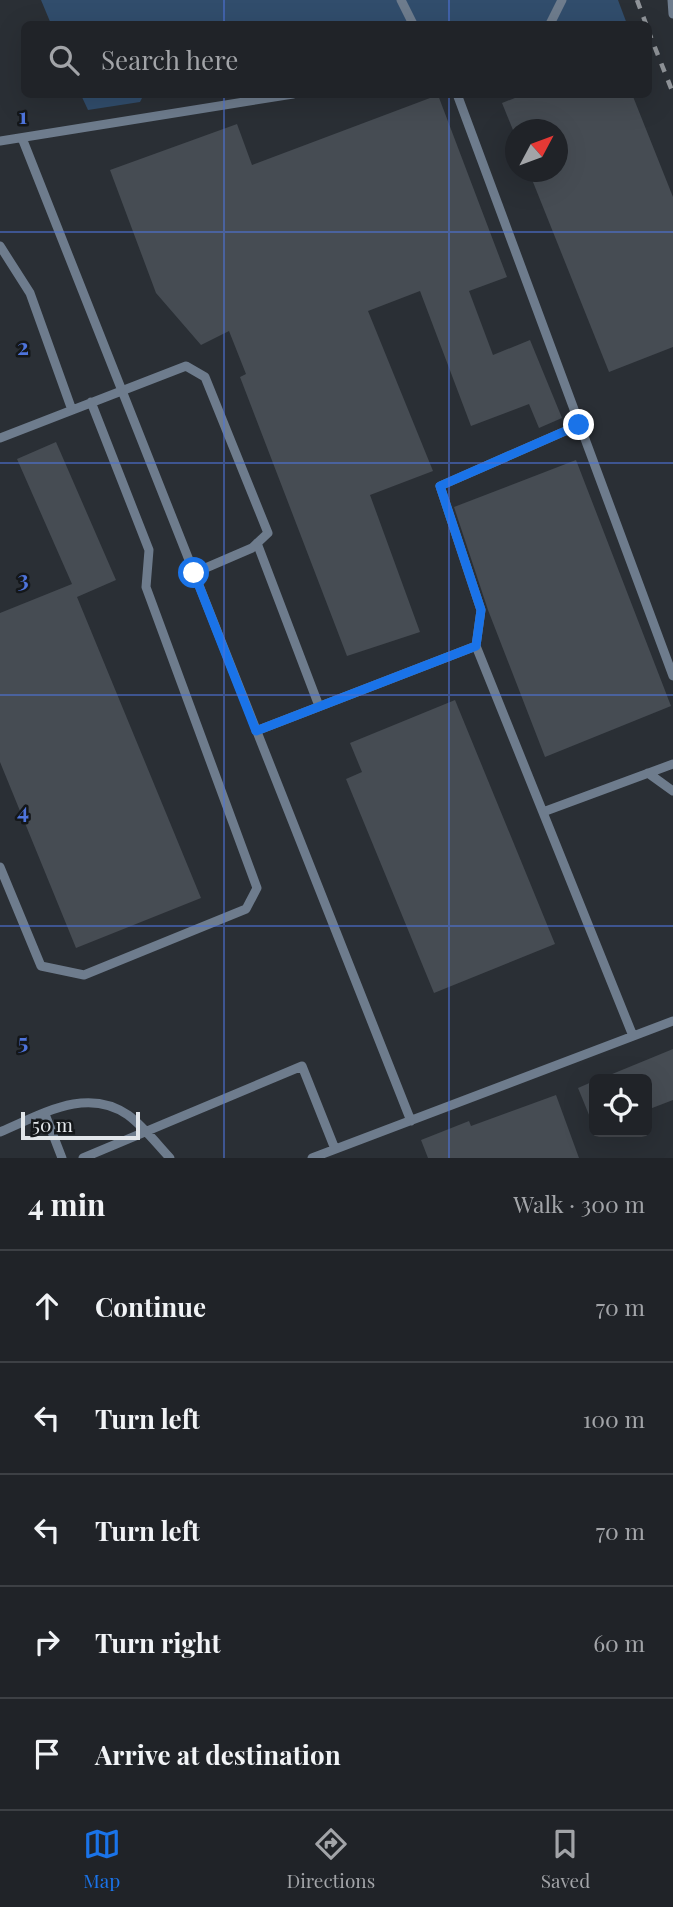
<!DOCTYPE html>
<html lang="en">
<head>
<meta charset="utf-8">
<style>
  body { margin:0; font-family:"Playfair Display",serif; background:#2d2f34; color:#f1f3f6 }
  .controls { position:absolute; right:21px; bottom:21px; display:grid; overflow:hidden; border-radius:10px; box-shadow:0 7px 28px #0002 }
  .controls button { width:63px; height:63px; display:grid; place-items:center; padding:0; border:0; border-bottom:2px solid #3d4045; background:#202328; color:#f1f3f6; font:35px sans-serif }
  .compass { position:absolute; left:505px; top:119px; width:63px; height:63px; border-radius:50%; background:#202328; box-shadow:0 7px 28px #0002; rotate:49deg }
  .scale { position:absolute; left:21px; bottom:18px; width:119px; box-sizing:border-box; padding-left:7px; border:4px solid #e2e6ea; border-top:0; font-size:19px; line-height:24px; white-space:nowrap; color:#e2e6ea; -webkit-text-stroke:5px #14171a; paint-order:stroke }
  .stop { position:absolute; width:21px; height:21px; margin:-16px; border:5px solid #1a73e8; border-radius:50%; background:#fff }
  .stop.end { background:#1a73e8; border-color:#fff; box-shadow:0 2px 7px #0008 }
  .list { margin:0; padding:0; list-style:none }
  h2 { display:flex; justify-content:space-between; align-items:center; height:91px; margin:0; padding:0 28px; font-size:30px }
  h2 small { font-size:23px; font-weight:400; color:#a2a4a8 }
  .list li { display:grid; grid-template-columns:46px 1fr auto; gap:21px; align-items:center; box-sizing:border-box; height:112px; padding:0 28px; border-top:2px solid #3d4045 }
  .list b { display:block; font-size:26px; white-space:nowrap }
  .list em { font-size:23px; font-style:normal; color:#a2a4a8 }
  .icon { flex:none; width:38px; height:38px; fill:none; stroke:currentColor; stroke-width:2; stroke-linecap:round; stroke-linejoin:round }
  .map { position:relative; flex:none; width:673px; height:1158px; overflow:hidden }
  .search { position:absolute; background:#202328; box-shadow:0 7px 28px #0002; left:21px; right:21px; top:21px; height:77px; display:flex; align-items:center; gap:18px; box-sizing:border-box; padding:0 24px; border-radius:10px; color:#a2a4a8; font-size:26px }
  .sheet { height:651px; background:#202328 }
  nav { display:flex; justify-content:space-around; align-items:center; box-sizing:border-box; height:98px; border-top:2px solid #3d4045; background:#202328; font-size:19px; color:#a2a4a8 }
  nav a { display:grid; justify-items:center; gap:4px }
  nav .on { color:#1a73e8 }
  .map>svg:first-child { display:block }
  .green { fill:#314d6c }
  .building { fill:#464c53 }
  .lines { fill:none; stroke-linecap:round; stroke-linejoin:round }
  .lane { stroke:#6e7c8d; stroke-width:9 }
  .rail { stroke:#909499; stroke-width:4.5; stroke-dasharray:9 9; stroke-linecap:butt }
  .route { stroke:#1a73e8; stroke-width:9 }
  .grid { fill:none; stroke:#4e74dc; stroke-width:2; stroke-opacity:0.55 }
  .grid-label { font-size:23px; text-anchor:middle; font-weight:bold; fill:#4e74dc; stroke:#14171a; stroke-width:5; stroke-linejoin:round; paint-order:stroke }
</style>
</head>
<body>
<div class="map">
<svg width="673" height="1158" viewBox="0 0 673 1158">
  <rect width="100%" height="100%" fill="#2a2f35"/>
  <!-- green -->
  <path class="green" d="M41,0H618L627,24H51Z
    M81,95H165L142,98L140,102L88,110Z"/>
  <!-- building -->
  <path class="building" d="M525,94H632L673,197V347L609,372L529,172H557V130H513L502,103Z
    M438,95L507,277L469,291L493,355L530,340L562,418L539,428L529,404L471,426L420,291L368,311L433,471L370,495L420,632L347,656L240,377L246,374L229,331L201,345L156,293L110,170L237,124L252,165Z
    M56,442L116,580L77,597L201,898L76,948L0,762V613L72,584L17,459Z
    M576,460L671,706L545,757L488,610L454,507Z
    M455,700L555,944L434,993L346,779L362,772L350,743Z
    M673,1049V1100L647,1110V1079H600Z
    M594,1081V1127L578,1088Z
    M556,1095L579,1158H428L421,1140L469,1121L471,1126Z"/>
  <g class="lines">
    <!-- lane -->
    <path class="lane" d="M401,0L413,24
      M672,0L673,14
      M550,24L562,0
      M457,94L673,676
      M22,138L411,1121
      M0,141L293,94
      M0,246L30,293L72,410
      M0,438L186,366L205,377L268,533L252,548L194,573
      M257,543L319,706
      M476,646L481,610L440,486L579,425
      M256,731L476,646L633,1036
      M648,773L673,791
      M543,812L673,764
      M0,867L41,966L84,975L246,909L257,888L146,587L149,550L91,402
      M45,1114L62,1158
      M0,1132C41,1115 86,1086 128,1115C143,1126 157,1144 170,1158
      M83,1158L302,1066L335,1149
      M312,1158L673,1021"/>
    <!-- rail -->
    <path class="rail" d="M637,0L646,24
      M648,30L673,93"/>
  </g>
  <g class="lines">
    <!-- route -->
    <path class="route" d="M194,573L256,731L476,646L481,610L440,486L579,425"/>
  </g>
  <!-- grid -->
  <path class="grid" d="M224,0V24M449,0V24M224,94V1158M449,94V1158M0,232H673M0,463H673M0,695H673M0,926H673"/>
  <g class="grid-label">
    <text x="23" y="124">1</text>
    <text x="23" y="355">2</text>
    <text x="23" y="587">3</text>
    <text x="23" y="819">4</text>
    <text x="23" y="1050">5</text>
  </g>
</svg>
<div class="controls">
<button><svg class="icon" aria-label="locate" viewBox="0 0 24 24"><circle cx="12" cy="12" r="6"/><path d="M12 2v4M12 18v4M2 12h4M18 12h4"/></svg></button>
</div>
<svg class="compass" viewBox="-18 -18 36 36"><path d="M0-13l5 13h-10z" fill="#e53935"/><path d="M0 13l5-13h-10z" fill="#a2a4a8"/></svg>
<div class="scale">50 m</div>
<div class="stop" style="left:194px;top:573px"></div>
<div class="stop end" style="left:579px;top:425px"></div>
<div class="search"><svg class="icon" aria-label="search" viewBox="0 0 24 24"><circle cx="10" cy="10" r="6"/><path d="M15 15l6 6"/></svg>Search here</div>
</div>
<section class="sheet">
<h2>4 min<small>Walk · 300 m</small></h2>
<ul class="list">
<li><svg class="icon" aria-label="ahead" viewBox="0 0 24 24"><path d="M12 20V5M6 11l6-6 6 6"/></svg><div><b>Continue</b></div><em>70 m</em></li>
<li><svg class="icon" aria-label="left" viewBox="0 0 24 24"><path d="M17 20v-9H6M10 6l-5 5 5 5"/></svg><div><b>Turn left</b></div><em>100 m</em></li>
<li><svg class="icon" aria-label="left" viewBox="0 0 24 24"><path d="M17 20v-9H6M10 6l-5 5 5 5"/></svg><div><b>Turn left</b></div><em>70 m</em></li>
<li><svg class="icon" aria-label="right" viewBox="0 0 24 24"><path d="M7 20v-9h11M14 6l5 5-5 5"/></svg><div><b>Turn right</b></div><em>60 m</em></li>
<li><svg class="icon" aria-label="arrive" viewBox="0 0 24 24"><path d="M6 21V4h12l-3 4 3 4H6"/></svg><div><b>Arrive at destination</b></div></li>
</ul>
</section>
<nav>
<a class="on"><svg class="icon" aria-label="map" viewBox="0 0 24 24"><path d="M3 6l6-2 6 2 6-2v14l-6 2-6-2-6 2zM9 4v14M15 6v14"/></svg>Map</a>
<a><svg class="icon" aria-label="directions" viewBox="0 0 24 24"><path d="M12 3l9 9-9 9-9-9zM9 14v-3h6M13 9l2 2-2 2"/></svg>Directions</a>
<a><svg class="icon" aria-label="saved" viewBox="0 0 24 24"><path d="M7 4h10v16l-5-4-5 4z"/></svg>Saved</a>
</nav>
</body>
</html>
